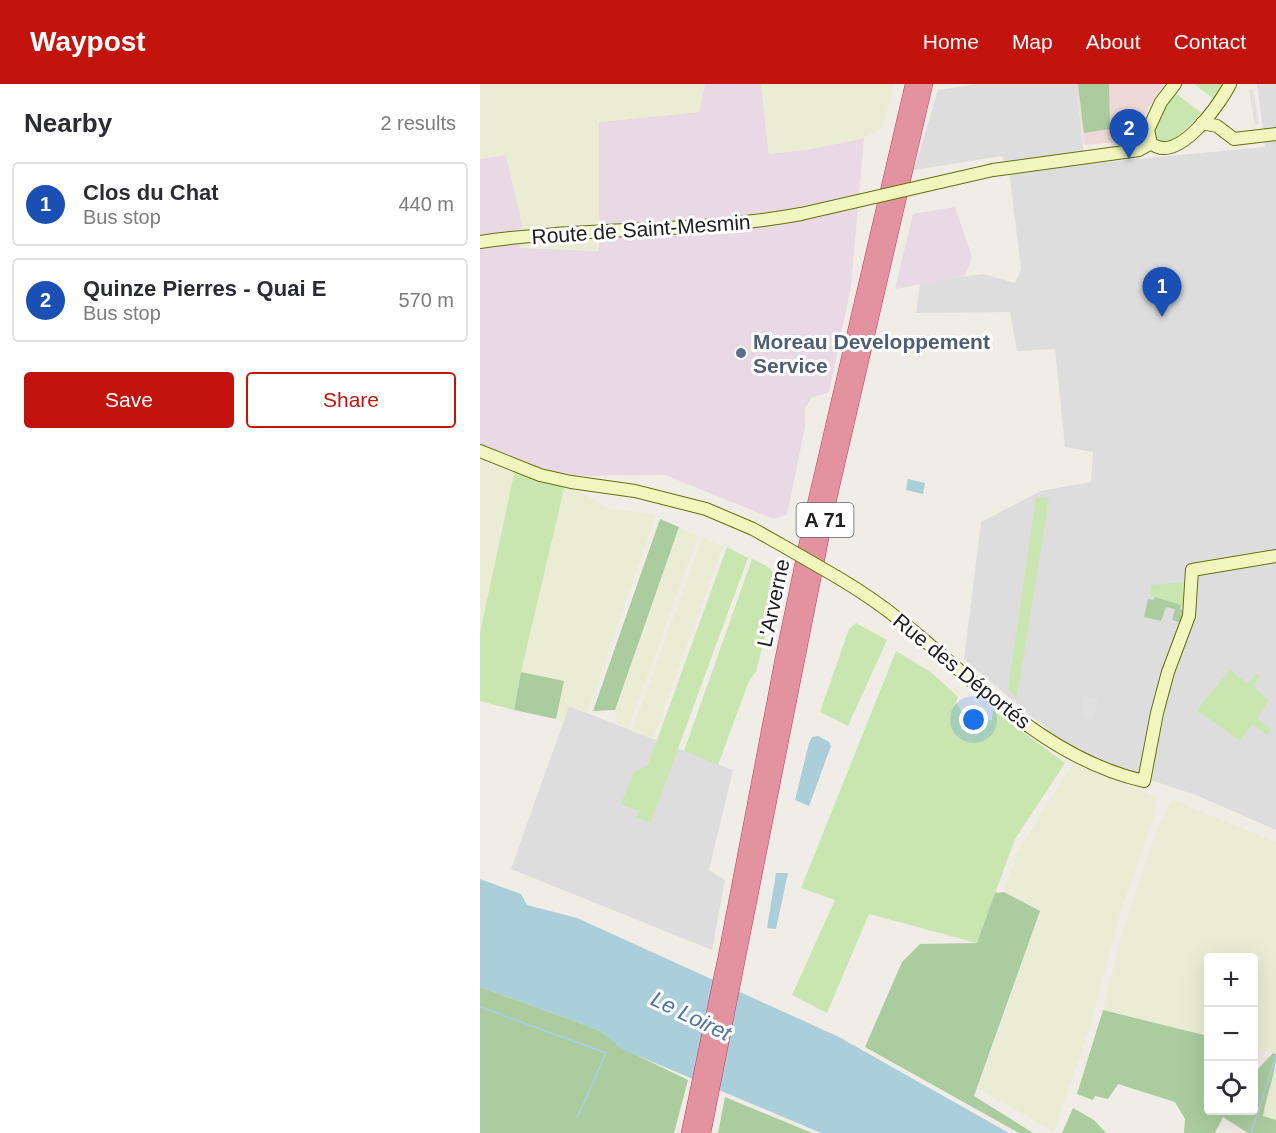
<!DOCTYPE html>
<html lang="en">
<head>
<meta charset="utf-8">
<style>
  body { margin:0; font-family:Helvetica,sans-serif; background:#f2f2f3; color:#2b2b33 }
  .controls { position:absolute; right:18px; bottom:18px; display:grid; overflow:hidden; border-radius:6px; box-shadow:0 6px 24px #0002 }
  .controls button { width:54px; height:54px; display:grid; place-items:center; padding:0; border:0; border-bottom:2px solid #e1e1e2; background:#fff; color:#2b2b33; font:30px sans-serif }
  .you { position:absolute; left:494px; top:636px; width:21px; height:21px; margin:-15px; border:4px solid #fff; border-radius:50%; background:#1a73e8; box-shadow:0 0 0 9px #1a73e833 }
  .badge { display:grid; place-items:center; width:39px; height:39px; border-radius:50%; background:#c2130d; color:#fff; font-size:20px; font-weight:700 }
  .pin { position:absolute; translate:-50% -50px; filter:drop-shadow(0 2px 3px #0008) }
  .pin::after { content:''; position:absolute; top:32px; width:21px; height:18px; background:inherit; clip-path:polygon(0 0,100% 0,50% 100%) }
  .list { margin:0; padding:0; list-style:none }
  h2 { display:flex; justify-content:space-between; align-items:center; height:78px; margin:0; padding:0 24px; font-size:26px }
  h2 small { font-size:20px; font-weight:400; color:#7c7c81 }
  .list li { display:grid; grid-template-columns:39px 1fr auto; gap:18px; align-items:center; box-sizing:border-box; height:84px; margin:0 12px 12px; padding:0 12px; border:2px solid #e1e1e2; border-radius:6px }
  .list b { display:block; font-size:22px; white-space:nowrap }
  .list p { margin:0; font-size:20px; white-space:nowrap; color:#7c7c81 }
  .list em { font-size:20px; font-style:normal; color:#7c7c81 }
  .actions { display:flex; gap:12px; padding:18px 24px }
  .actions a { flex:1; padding:14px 0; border:2px solid #c2130d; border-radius:6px; text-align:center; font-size:21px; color:#c2130d }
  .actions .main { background:#c2130d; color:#fff }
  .icon { flex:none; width:33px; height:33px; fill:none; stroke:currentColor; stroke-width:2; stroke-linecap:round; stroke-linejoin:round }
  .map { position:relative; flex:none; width:796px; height:1049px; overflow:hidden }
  header { display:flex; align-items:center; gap:36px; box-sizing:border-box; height:84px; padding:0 30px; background:#c2130d; color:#fff }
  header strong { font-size:28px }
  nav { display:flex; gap:33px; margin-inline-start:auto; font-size:21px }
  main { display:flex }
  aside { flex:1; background:#fff }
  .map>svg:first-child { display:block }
  .residential { fill:#ddd }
  .commercial { fill:#efd9d7 }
  .industrial { fill:#e8d9e5 }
  .farmland { fill:#eaedd3 }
  .grass { fill:#c9e6b0 }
  .forest { fill:#aacc9e }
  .parking { fill:#e0e0e0 }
  .water { fill:#aaceda }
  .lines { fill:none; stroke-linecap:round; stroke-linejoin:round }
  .stream { stroke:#aaceda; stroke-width:2 }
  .secondary-casing { stroke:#63710c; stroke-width:14 }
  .highway-casing { stroke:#d03162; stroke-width:16 }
  .secondary { stroke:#f1f6be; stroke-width:12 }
  .highway { stroke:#e2939f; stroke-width:15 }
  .secondary-bridge-casing { stroke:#63710c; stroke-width:14; stroke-linecap:butt }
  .secondary-bridge { stroke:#f1f6be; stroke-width:12 }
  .service-dot { fill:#5c6f8a; stroke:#fff; stroke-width:2 }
  .labels { text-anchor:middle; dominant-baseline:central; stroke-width:6; stroke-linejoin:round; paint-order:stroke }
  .shield { fill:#fff; stroke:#636363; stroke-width:1.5 }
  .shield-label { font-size:20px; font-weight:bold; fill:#202020 }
  .street-label { font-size:21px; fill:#202020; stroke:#fff }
  .service-label { font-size:21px; font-weight:bold; fill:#4e5e75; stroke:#fff; text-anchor:start }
  .water-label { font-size:22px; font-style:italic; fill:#4e75a2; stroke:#fff }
</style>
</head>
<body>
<header>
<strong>Waypost</strong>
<nav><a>Home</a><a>Map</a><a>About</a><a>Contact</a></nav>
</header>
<main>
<aside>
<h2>Nearby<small>2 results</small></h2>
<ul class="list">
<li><span class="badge" style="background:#1a4fb4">1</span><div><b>Clos du Chat</b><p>Bus stop</p></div><em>440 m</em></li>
<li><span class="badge" style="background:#1a4fb4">2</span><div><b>Quinze Pierres - Quai E</b><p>Bus stop</p></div><em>570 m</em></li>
</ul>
<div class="actions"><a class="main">Save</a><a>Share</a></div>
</aside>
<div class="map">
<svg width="796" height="1049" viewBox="0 0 796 1049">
  <rect width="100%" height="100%" fill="#f0ede7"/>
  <!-- residential -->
  <path class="residential" d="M498,0H596L605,80L785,63L777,0H796V746L716,711L624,681L589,664L484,575L501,438L561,407L611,398L613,368L585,363L575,265L537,267L530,228L436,229L440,199L503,190L535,199L541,185L530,94L522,72L434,86L458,6Z
    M89,622L253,686L229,786L245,796L232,866L31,785Z"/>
  <!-- commercial -->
  <path class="commercial" d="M596,0H684L666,28L659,44L658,56L604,61Z"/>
  <!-- industrial -->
  <path class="industrial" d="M225,0H281L289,70L331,65L384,54L371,203L349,308L331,314L325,324V343L307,431L294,435L185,391L98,392L63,387L0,362V75L26,71L42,140L40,164L118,167L119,38L218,28Z
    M475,123L492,173L485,192L415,205L433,130Z"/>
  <!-- farmland -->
  <path class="farmland" d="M0,0H225L219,28L119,38V167L39,162L42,140L26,71L0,75Z
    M281,0H414L402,44L384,54L331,65L289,70Z
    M0,369L35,385L0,549Z
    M85,401L106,411L127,424L176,431L107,629L89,622L83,637L76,635L84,597L41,588Z
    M199,443L218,452L148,645L138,641L135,626Z
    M223,453L243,463L173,655L152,647Z
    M596,679L616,690L636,696L677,713L673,735L641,827L610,942L574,1047L498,1005L560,827L524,808L539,765L593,680Z
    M693,716L796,758V969L774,963V874H728V952L623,926L641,853L672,759L690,718Z
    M796,978V1036L783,1032L785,1015Z"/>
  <!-- grass -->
  <path class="grass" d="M714,0H743L734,15Z
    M695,9L722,29L695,55L684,59L675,54V41Z
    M35,385L85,401L41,588L34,626L0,617V549Z
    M556,413L569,414L537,613L528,606Z
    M247,463L268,474L171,738L156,734L159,727L141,720L154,688L168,681Z
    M272,475C291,484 297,485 297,508L276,587L269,597L238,681L204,667Z
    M706,498L705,522L670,512L671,501Z
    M376,539L407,556L368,642L340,628L369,545Z
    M416,567L452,589L478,613L476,619L489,638L512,636L513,626L585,679L535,755L497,859L389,830L347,929L312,911L355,816L321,804Z
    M750,586L768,600L776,590L780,593L774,601L775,605L789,616L777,634L791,645L787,651L772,640L760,657L717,626Z"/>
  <!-- forest -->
  <path class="forest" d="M598,0H629L630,45L604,49Z
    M180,435L199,443L135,626L113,627Z
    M675,513L701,521L700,525L704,527L702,539L692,536L695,525L686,523L681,537L664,533L668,515L673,516Z
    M41,588L84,597L76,635L34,626Z
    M524,808L560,827L494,1012L553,1049H539L385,963L422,878L440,860L497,859L515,809Z
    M0,903L119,946L144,965L208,996L194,1049H0Z
    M623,926L728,952V1026H774V984L778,985L793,969L796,970C796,990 786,1011 783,1032L796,1036V1049H768L743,1033L735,1049H704L705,1035L695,1018L638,1000L628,1015L615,1012L613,1016L597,1010Z
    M245,1013L332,1049H238Z
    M593,1024L614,1036L626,1049H582Z"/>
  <!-- parking -->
  <path class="parking" d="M773,5L779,40L775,41L769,6Z
    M602,612L618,616L614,634L601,631Z"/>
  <!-- water -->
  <path class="water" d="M428,395L445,399L443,410L426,406Z
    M338,652L349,658L351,662L329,722L315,716L329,659L332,653Z
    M296,789H308L296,845L287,844Z
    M0,795L41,810L47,821L97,834L359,953L529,1049H341L142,965L119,946L0,903Z"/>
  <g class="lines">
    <!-- stream -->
    <path class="stream" d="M0,923L126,969L97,1034
      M771,1049L796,972"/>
    <!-- secondary casing -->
    <g class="secondary-casing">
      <path id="secondary" d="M695,0L681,18L668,46L671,59C697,82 740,20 750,0
        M722,39L737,42L754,55L796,50
        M513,86L659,66L671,59
        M0,158C106,142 215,150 321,130
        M0,367L60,391L91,398L155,407L226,425L273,445L305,463
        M357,493C379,506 400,520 421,537C496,597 566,675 664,697L677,629L688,588L709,532L712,486L796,472"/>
    </g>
    <!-- highway casing -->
    <g class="highway-casing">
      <path id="highway" d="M209,1049L246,872L303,574L336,416L433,0
        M223,1049L348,419L445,0"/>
    </g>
    <!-- secondary -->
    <use href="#secondary" class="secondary"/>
    <!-- highway -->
    <use href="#highway" class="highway"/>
    <!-- secondary-bridge casing -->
    <g class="secondary-bridge-casing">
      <path id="secondary-bridge" d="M321,130L513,86
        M305,463L357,493"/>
    </g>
    <!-- secondary-bridge -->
    <use href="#secondary-bridge" class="secondary-bridge"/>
  </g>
  <!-- markers -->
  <circle class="service-dot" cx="261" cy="269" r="6"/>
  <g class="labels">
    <!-- shield labels -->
    <rect class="shield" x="316.5" y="419" width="57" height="34" rx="4.5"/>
    <g class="shield-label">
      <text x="345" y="436">A 71</text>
    </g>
    <!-- street labels -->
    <g class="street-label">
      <text transform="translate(161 145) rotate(-4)">Route de Saint-Mesmin</text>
      <text transform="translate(293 519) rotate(-78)">L'Arverne</text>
      <text transform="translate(482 587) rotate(39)">Rue des Déportés</text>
    </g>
    <!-- service labels -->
    <g class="service-label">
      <text x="273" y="257">Moreau Developpement<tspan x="273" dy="24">Service</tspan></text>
    </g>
    <!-- water labels -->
    <g class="water-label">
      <text transform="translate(211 932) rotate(26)">Le Loiret</text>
    </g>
  </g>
</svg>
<div class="controls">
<button>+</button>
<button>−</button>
<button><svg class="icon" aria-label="locate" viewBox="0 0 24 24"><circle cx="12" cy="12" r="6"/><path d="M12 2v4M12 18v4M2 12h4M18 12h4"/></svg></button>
</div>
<div class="you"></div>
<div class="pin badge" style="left:682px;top:233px;background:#1a4fb4">1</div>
<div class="pin badge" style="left:649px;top:75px;background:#1a4fb4">2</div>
</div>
</main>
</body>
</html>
